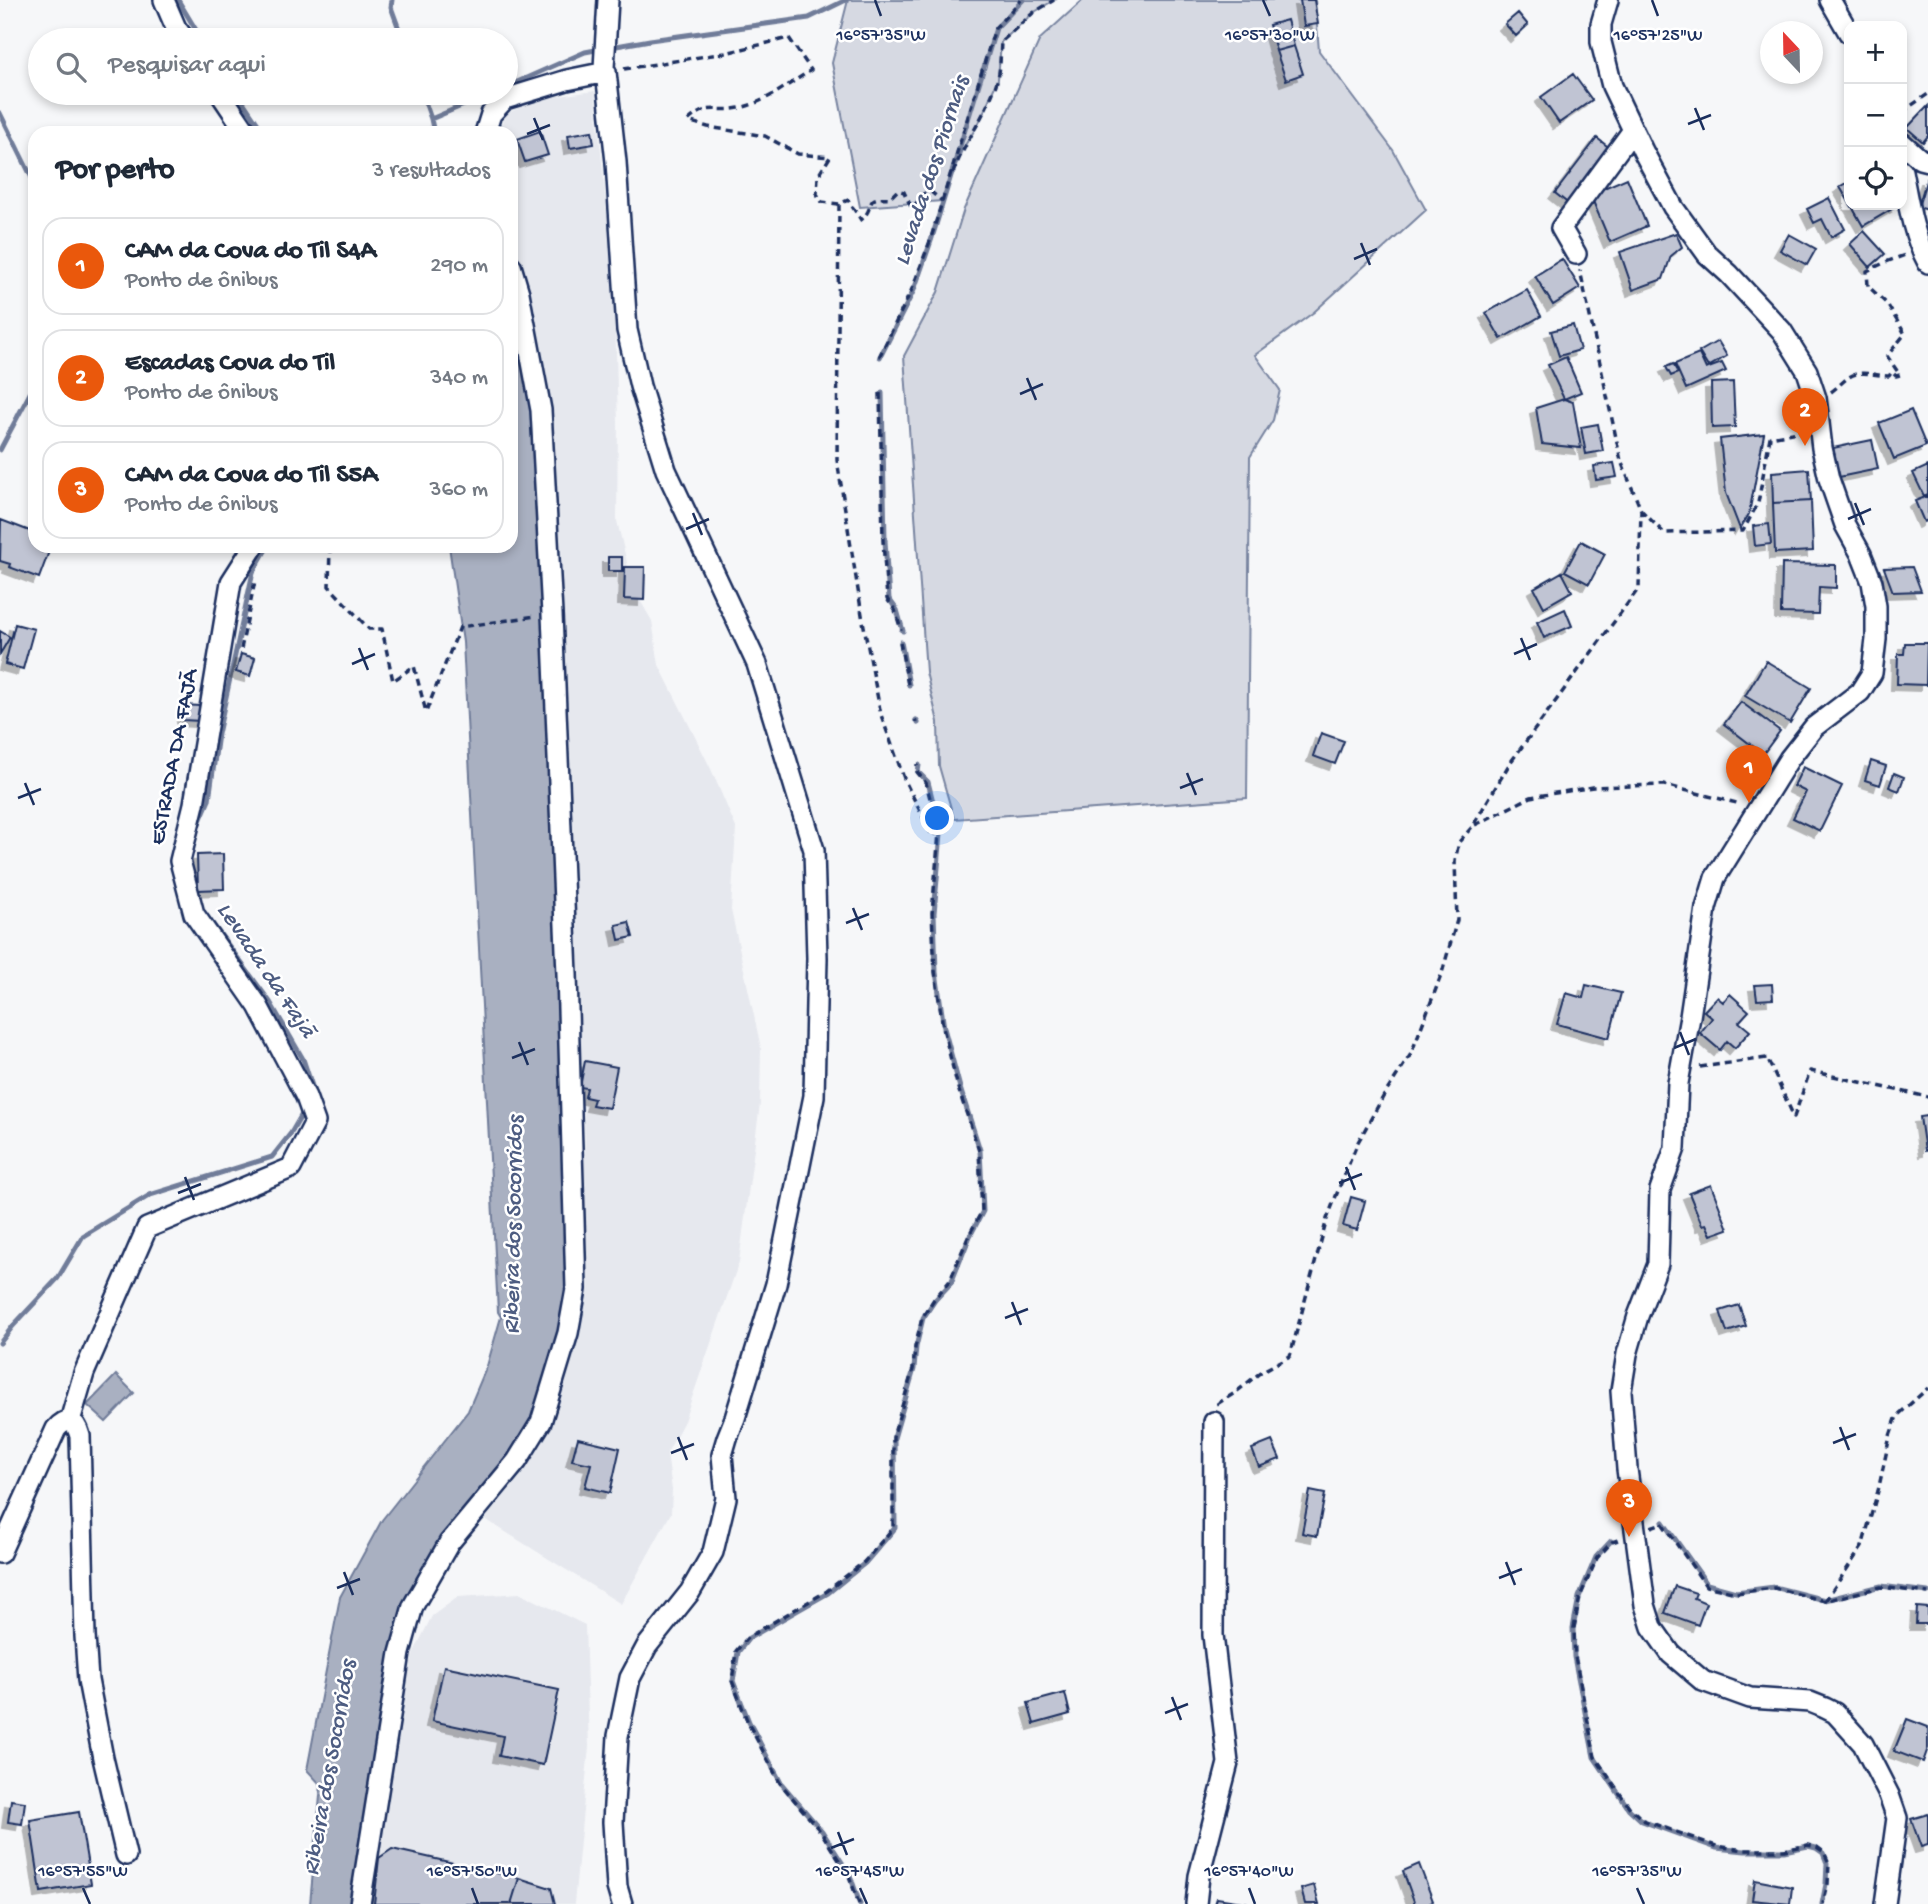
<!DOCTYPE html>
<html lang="pt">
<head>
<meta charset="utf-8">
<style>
  body { margin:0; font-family:"Gochi Hand",sans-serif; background:#f6f6f7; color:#1f2937 }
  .controls { position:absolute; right:21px; top:21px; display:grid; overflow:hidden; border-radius:14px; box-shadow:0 4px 10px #0003 }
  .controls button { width:63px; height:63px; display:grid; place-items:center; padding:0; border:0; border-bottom:2px solid #e0e1e3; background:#fff; color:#1f2937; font:35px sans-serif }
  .compass { position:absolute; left:1760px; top:21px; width:63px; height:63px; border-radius:50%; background:#fff; box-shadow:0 4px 10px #0003; rotate:338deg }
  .you { position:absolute; left:938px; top:819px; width:24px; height:24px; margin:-18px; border:5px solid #fff; border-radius:50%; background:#1a73e8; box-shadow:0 0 0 10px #1a73e833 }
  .badge { display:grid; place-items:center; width:46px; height:46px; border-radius:50%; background:#ea580c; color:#fff; font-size:23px; font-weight:700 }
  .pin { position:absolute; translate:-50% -58px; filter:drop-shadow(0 2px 4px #0008) }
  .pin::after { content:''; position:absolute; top:37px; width:24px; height:21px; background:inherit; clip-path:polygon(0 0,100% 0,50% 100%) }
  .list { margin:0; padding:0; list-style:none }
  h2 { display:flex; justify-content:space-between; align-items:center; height:91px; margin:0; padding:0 28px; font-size:30px }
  h2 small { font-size:23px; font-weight:400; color:#747a83 }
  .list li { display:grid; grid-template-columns:46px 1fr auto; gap:21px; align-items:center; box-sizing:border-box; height:98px; margin:0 14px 14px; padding:0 14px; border:2px solid #e0e1e3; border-radius:21px }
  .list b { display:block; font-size:26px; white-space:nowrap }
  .list p { margin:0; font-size:23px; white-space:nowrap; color:#747a83 }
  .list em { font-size:23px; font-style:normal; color:#747a83 }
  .icon { flex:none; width:38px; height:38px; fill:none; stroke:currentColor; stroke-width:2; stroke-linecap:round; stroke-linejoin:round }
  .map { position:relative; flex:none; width:1928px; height:1904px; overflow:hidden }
  .search { position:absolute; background:#fff; box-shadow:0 4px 10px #0003; left:28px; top:28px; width:490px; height:77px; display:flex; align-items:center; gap:18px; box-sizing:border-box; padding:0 24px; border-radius:38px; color:#747a83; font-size:26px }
  .panel { position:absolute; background:#fff; box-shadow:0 4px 10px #0003; left:28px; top:126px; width:490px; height:427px; border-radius:21px }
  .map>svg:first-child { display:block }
  .built { fill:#e6e8ee }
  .green { fill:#d6d9e2; stroke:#7884a0; stroke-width:2 }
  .water { fill:#a9b0c1; stroke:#707c99; stroke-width:2 }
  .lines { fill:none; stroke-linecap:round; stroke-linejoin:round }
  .stream { stroke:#707c99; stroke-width:5 }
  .building { fill:#c0c4d3; stroke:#1b2f5e; stroke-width:2; filter:url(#shadow) }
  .minor-casing { stroke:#1b2f5e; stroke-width:24 }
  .path { stroke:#1b2f5e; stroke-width:3.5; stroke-dasharray:7 5; stroke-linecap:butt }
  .minor { stroke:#fff; stroke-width:19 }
  .ticks { fill:none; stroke:#1b2f5e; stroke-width:2.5 }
  .labels { text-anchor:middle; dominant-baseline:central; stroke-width:5; stroke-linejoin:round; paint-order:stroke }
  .street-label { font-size:23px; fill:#1b2f5e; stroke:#fff }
  .water-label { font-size:24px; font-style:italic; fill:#4d5c81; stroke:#fff }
  .ticks-label { font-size:18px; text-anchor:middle; fill:#1b2f5e; stroke:#fff; stroke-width:5; stroke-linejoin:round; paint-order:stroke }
</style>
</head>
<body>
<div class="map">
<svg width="1928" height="1904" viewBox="0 0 1928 1904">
  <defs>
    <filter id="shadow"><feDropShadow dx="-6" dy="6" stdDeviation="0" flood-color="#0004"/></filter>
  </defs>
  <rect width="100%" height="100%" fill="#f6f7f9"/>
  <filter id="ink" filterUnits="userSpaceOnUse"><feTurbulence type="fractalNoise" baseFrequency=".0143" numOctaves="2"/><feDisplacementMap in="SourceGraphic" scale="14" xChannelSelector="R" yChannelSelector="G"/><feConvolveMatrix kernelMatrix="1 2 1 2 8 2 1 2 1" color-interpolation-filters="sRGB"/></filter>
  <g filter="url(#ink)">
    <!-- built -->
    <path class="built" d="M595,91L614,282L618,423L617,521L633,588L652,621L659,665L711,769L736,828L731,910L761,1048L760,1104L739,1262L684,1421L667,1453L672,1490L671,1513L621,1604L485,1519L543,1436L579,1328L585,1138L571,866L524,290L511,247V133H497L506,114L536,99Z
      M520,1593L585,1625L589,1747L574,1904H369L379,1816L413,1654L432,1616L458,1597Z"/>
    <!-- green -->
    <path class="green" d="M848,0H1054L1033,13L1001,42L998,79L979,123L962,150L942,201L860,207L832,63Z
      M1083,0H1315L1319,51L1393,150L1426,210L1314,312L1255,355L1280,390L1273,420L1250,457L1247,798L954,819L939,766L938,722L926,672L904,356L938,292L964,209L1040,39Z"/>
    <!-- water -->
    <path class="water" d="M511,282L536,410L571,1292L530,1430L410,1603L352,1904H310L321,1785L307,1770L340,1597L382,1520L468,1411L487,1366L501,1317L498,1312L463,642L449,546H511Z
      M116,1375L134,1393L106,1422L87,1405Z"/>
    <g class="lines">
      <!-- stream -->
      <path class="stream" d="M178,0L202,40
        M392,0L391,7L403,40
        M611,47L650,40L809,18L846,0
        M506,87L585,52L601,49
        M237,93L264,133
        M422,93L431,119L434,133
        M0,113L35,184
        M431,119L492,93
        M880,357L914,290L931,241L996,28L1023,0
        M882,393L885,541L889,599L897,610L903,631
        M0,450L35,384
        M901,642L909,685
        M916,720L918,723
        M196,830L209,800L218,734L253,572L268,546
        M206,915L270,1002L303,1059L314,1092L311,1097
        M0,1343L13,1326L58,1278L83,1236L150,1195L272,1157L291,1133L305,1109
        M1663,1522L1707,1584L1736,1592L1774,1587L1825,1600L1881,1586L1928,1592
        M1611,1541L1596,1557L1579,1597L1573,1628L1574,1657L1594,1757L1629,1809L1642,1821L1716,1848L1745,1851H1784L1808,1846L1816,1848L1823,1853L1827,1863L1826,1884L1822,1904
        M860,1904L850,1875L822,1831L781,1783L749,1722L733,1681L738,1652L749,1638L828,1593L865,1563L895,1528L894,1438L914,1369L916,1347L923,1318L935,1300L951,1283L970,1236L983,1211L980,1150L960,1088L944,1028L936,972L934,913L941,833L928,782L918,772L919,765"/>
    </g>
    <!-- building -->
    <path class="building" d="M1300,0H1314L1318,24L1304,26Z
      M1518,13L1528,25L1516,36L1505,24Z
      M1287,20L1294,46L1276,51L1269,25Z
      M1294,46L1303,74L1286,80L1276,51Z
      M1573,74L1592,100L1559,123L1541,97Z
      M1928,106V136L1923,142L1907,128Z
      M540,131L548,155L525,162L517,139Z
      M592,131L594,144L570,148L568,135Z
      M1597,138L1612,150L1570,205L1555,193Z
      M1627,178L1647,226L1610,242L1590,194Z
      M1927,178H1928V210L1918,207Z
      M1849,182V202L1840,187Z
      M1829,198L1845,229L1831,237L1822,219L1814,223L1807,209Z
      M1851,205H1896L1897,206L1863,226Z
      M1864,231L1885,254L1870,267L1850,244Z
      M1676,233L1682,247L1671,256L1663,279L1633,290L1620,252Z
      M1789,234L1816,249L1807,265L1780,250Z
      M1562,259L1580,288L1553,305L1535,276Z
      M1527,290L1541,316L1501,339L1486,313Z
      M1573,325L1580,350L1559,356L1551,331Z
      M1718,341L1727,356L1708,367L1699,352Z
      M1699,354L1706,369L1722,363L1726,371L1686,389L1675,364Z
      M1566,357L1581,392L1564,399L1548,365Z
      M1673,364L1678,373L1671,376L1666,367Z
      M1733,382L1735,427L1712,428L1711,383Z
      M1564,399L1573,402L1581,448L1542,444L1536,408Z
      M1911,410L1926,446L1894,459L1879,423Z
      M1598,424L1603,451L1586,454L1581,427Z
      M1764,434L1749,514L1740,529L1726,493L1720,439Z
      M1872,440L1878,469L1839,477L1833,448Z
      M1614,463L1617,477L1596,480L1594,466Z
      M1928,466V494L1924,496L1913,473Z
      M1809,469L1811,501L1773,503L1772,472Z
      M1928,496V520L1924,522L1915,501Z
      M1811,501L1813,551L1775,553L1773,503Z
      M1,520L35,533V546H51L39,578L9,567L10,564L0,561Z
      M1769,524L1771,544L1755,546L1753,526Z
      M1581,541L1605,554L1589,584L1565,571Z
      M608,557H622V571H608Z
      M1782,564L1836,565V588L1819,587L1818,614L1781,613Z
      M625,567H645L644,600L624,599Z
      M1912,567L1921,591L1893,592L1884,568Z
      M1562,572L1572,591L1544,607L1534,588Z
      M1565,609L1572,626L1544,638L1537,622Z
      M15,624L34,629L23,669L5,664Z
      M0,631L10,637L0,654Z
      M1905,643H1927L1926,685L1897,684L1898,654H1904Z
      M241,654L255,658L250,676L236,672Z
      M1766,661L1811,688L1790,723L1745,696Z
      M1741,702L1780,731L1763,754L1724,724Z
      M183,705L200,706V721L183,720Z
      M1321,733L1344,741L1335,764L1313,756Z
      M1871,761L1886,766L1880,785L1865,780Z
      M1803,767L1842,786L1820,831L1793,818L1806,792L1794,786Z
      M1894,773L1904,777L1899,791L1889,787Z
      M223,854L224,889L198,890L197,855Z
      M629,922L633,937L619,940L616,925Z
      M1772,984L1773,999L1757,1000L1755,985Z
      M1586,985L1621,993L1609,1038L1557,1024L1566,993L1583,998Z
      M1730,994L1749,1011L1739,1022L1750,1031L1735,1048L1727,1041L1720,1050L1700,1033L1712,1018L1704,1011L1717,997L1723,1002Z
      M585,1061L617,1067L609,1108L592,1105L594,1099L585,1097L587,1088L580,1087Z
      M1928,1116V1150L1925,1151L1920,1117Z
      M1711,1185L1728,1229L1711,1235L1706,1224L1702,1225L1689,1193Z
      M1351,1197L1365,1201L1357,1230L1343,1226Z
      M1739,1305L1746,1326L1727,1332L1720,1311Z
      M578,1438L620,1448L610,1493L585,1487L591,1464L572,1460Z
      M1272,1441L1280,1459L1259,1467L1252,1449Z
      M1310,1491L1325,1494L1317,1536L1302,1533Z
      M1675,1586L1696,1593L1694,1598L1706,1603L1698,1625L1665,1613Z
      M1917,1607L1928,1608V1624H1916Z
      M444,1666L559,1690L543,1765L499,1756L503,1736L432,1721Z
      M1065,1693L1070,1714L1034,1724L1028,1703Z
      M1907,1719L1928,1727V1748L1923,1762L1894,1751Z
      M11,1800L25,1802L22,1824L8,1822Z
      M79,1812L91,1884L41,1892L30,1820Z
      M1928,1814V1845L1921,1847L1911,1819Z
      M392,1849L519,1878L511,1904H374L379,1858Z
      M1419,1864L1433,1901L1427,1904H1415L1403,1871Z
      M519,1878L551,1888L555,1904H511Z
      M1755,1880L1792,1887L1790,1904L1752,1900Z
      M1314,1885L1319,1904H1305L1301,1889Z
      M1217,1898L1249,1903V1904H1215Z"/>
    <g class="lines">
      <!-- minor casing -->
      <g class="minor-casing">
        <path id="minor" d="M164,0L176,28L185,40
          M608,0L604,68L606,72L616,162L627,330L640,386L666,470L757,664L814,850L817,958L814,1096L776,1284L735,1418L727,1438L722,1455L726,1498L713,1552L690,1592L647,1646L630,1678L618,1736L613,1822L617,1887L622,1904
          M1608,0L1601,24V42L1612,86L1643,151L1673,207L1707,254L1729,274L1782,331L1807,371L1816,398L1822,448L1829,479L1845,525L1861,554L1872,582L1876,606V639L1872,673L1860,692L1814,727L1789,759L1715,878L1706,908L1690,1017L1678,1083L1675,1148L1660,1190L1658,1264L1638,1316L1627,1354L1621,1391L1627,1469L1645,1605L1652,1627L1671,1654L1703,1681L1750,1698L1810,1702L1825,1708L1835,1713L1863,1744L1889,1795L1897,1818L1885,1904
          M1830,0L1849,33
          M220,93L247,133
          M485,133L491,114L505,99L567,80L606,72
          M1902,143L1920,159L1928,161
          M1902,171C1908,202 1913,236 1928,263
          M1576,254L1561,228L1633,130
          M70,1421L84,1373L147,1228L291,1168L315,1122L306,1097L258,1006L194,914L180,861L194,804L231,582L254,546
          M0,1553L56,1429C68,1415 76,1421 80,1436L85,1636L88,1680L103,1758L126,1855
          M360,1904L400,1653L413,1606L449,1543L517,1461L541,1422L568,1333L576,1289L567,974L552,614L541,410L519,293L511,266
          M1196,1904L1199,1876L1228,1763L1213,1635L1214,1422"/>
      </g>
      <!-- path -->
      <path class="path" d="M624,69L725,53L789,38L811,70C789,84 765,103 739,108C716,113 708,102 688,121L708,127L765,136L798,154L830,157L818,176L817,194L822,202L839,204L848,200L861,220C877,206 862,196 890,198L898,190L904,192L912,209L923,194L930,191L942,201
        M1902,112L1928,94
        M953,173C965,141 987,114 997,81C1001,69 1000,55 1001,42L1033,13L1054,0
        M839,204L837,460L863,621L881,715L905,781L932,835L939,833
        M879,357L912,289L930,241L995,28L1021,0
        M1831,392C1838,387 1843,381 1849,377C1862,369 1876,376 1889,376L1892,372L1896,376L1900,375L1887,356L1905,334L1887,304L1868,286L1867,271L1886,262L1905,255
        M880,393L883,541L887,599L895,610L901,630
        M1641,510L1664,533L1743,531L1758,503L1770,437L1803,431
        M330,546L329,586L369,629H382L393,681L414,666L426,712L460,627L536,616
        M900,642L908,685
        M241,649L255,581
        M915,720L916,723
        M1475,825L1531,797L1593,787L1664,785L1741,804
        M1700,1067L1767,1058L1794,1117L1810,1071L1928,1097
        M1217,1404L1235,1393L1261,1372L1290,1356L1327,1219L1343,1178L1358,1142L1383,1097L1411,1054L1442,973L1457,920L1455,861L1459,842L1472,827L1510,763L1639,588L1641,510L1621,461L1580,270
        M1651,1527L1662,1523L1706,1586L1736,1593L1774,1588L1825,1601L1881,1587L1928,1593
        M1618,1540L1612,1542L1597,1558L1580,1597L1574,1628L1575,1656L1595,1757L1630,1808L1643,1820L1716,1846L1745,1850H1784L1808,1845L1817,1847L1824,1852L1829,1863L1828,1884L1823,1904
        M1825,1601L1862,1547L1878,1491L1890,1436L1897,1416L1928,1388
        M859,1904L849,1876L821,1832L780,1783L748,1723L732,1681L736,1651L748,1637L827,1591L864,1562L893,1528V1437L913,1369L915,1347L922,1318L934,1299L949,1282L969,1235L982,1211L979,1151L958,1088L943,1028L935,972L932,913L939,833L926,783L917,772V764"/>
      <!-- minor -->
      <use href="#minor" class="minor"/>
    </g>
  </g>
  <!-- ticks -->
  <path class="ticks" d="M875,0L881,16M1263,0L1270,16M1652,0L1658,16M1695,108L1704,130M534,118L543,140M1688,124L1711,115M527,134L550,125M1361,243L1370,265M1354,259L1377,249M1027,378L1036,400M1020,394L1043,384M1855,503L1864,525M693,513L702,535M1848,519L1871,509M686,529L709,519M1521,638L1530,660M359,648L368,670M1514,654L1537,644M352,664L375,654M1187,773L1196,795M25,783L34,805M1180,788L1203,779M18,798L41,789M853,908L862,930M846,923L869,914M1680,1032L1689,1055M519,1042L528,1065M1674,1048L1696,1039M512,1058L535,1049M1346,1167L1355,1190M185,1177L194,1200M1339,1183L1362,1174M178,1193L201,1184M1012,1302L1021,1325M1005,1318L1028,1309M1840,1427L1849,1450M678,1437L687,1460M1833,1443L1856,1434M671,1453L694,1444M1506,1562L1515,1585M344,1572L353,1595M1499,1578L1522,1569M337,1588L360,1579M1172,1697L1181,1720M1165,1713L1188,1704M838,1832L847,1855M831,1848L854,1839M83,1888L90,1904M472,1888L478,1904M860,1888L867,1904M1249,1888L1255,1904M1637,1888L1644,1904"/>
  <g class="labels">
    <!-- street labels -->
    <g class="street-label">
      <text transform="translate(175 757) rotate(-79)">ESTRADA DA FAJÃ</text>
    </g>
    <!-- water labels -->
    <g class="water-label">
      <text transform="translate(933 171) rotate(-72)">Levada dos Piornais</text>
      <text transform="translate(265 971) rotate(56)">Levada da Fajã</text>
      <text transform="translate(515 1225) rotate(-89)">Ribeira dos Socorridos</text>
      <text transform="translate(331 1768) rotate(-80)">Ribeira dos Socorridos</text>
    </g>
  </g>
  <g class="ticks-label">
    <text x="881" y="40">16°57'35"W</text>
    <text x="1270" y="40">16°57'30"W</text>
    <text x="1658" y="40">16°57'25"W</text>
    <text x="83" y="1876">16°57'55"W</text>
    <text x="472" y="1876">16°57'50"W</text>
    <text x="860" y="1876">16°57'45"W</text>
    <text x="1249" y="1876">16°57'40"W</text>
    <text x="1637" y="1876">16°57'35"W</text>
  </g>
</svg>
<div class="controls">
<button>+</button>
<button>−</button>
<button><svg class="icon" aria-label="locate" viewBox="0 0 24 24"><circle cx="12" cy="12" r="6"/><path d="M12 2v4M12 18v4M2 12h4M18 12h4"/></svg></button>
</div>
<svg class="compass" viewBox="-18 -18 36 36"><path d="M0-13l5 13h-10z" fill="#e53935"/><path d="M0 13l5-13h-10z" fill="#747a83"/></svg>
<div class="you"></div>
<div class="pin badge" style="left:1749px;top:803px">1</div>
<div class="pin badge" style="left:1805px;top:446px">2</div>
<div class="pin badge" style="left:1629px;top:1537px">3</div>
<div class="search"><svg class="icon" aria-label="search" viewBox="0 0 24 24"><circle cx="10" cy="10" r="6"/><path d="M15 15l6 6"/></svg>Pesquisar aqui</div>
<section class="panel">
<h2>Por perto<small>3 resultados</small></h2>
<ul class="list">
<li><span class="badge">1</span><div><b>CAM da Cova do Til S4A</b><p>Ponto de ônibus</p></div><em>290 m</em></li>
<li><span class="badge">2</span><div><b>Escadas Cova do Til</b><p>Ponto de ônibus</p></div><em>340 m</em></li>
<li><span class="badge">3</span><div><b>CAM da Cova do Til S5A</b><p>Ponto de ônibus</p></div><em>360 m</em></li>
</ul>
</section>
</div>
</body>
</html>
